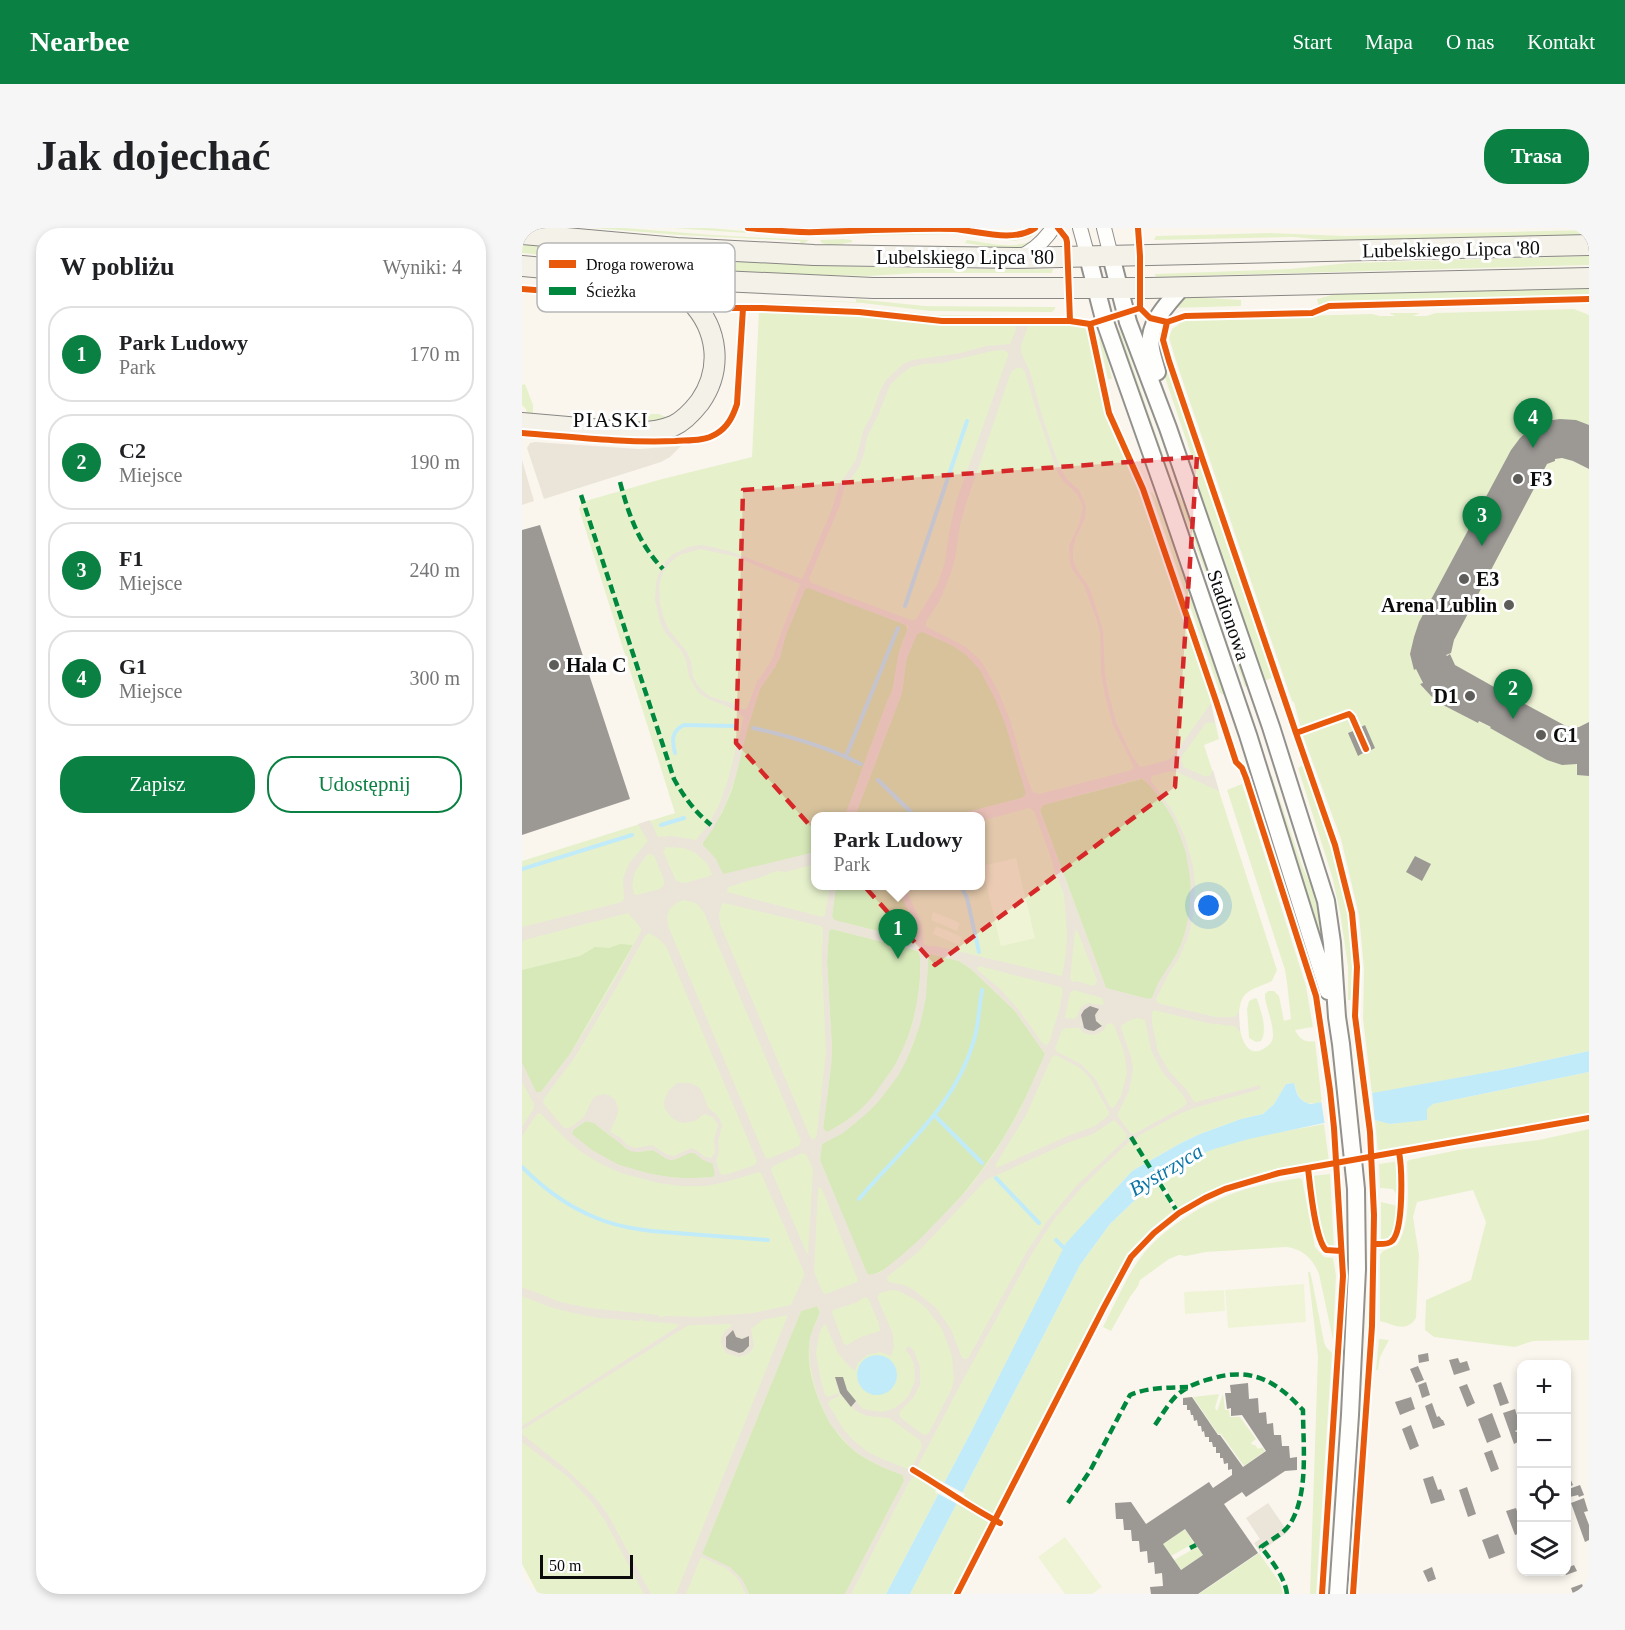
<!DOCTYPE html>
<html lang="pl">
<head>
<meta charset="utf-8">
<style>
  body { margin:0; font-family:"Times New Roman",serif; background:#f6f6f6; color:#202124 }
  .controls { position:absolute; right:18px; bottom:18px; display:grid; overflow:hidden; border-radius:12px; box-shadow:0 3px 9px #0003 }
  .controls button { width:54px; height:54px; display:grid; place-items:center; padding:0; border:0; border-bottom:2px solid #e0e0e0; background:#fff; color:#202124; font:30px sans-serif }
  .scale { position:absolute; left:18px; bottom:15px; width:93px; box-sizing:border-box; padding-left:6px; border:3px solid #0b0b0b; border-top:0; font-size:16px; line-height:21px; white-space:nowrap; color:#0b0b0b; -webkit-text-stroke:4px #fff; paint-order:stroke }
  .you { position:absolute; left:687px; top:678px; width:21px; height:21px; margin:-15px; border:4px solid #fff; border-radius:50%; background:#1a73e8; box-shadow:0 0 0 9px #1a73e833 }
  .badge { display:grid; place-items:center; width:39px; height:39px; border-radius:50%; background:#0b8043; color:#fff; font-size:20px; font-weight:700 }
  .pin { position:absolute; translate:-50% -50px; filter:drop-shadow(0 2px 3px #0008) }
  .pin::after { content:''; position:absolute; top:32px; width:21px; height:18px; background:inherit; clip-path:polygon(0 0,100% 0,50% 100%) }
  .popup { position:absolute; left:289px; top:584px; width:174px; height:78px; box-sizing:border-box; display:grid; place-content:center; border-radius:12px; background:#fff; filter:drop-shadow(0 2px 4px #0005); font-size:20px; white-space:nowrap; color:#757577 }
  .popup b { font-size:22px; color:#202124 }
  .popup::after { content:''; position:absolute; left:50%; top:100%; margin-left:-12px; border:12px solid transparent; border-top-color:#fff }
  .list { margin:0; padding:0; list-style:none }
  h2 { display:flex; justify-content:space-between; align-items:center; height:78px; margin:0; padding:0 24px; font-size:26px }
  h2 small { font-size:20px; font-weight:400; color:#757577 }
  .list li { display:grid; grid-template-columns:39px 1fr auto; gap:18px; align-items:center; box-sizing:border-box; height:96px; margin:0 12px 12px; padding:0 12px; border:2px solid #e0e0e0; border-radius:24px }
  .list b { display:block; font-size:22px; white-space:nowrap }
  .list p { margin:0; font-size:20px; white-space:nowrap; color:#757577 }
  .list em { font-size:20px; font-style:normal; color:#757577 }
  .actions { display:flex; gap:12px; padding:18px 24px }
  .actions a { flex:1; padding:14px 0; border:2px solid #0b8043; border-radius:24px; text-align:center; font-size:21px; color:#0b8043 }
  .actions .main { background:#0b8043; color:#fff }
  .icon { flex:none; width:33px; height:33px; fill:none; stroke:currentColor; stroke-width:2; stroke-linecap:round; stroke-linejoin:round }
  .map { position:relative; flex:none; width:1067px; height:1366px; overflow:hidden; border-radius:24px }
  header { display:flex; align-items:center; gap:36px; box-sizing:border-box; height:84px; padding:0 30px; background:#0b8043; color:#fff }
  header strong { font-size:28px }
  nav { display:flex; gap:33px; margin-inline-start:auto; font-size:21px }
  .intro { display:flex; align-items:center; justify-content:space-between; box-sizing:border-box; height:144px; padding:0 36px }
  h1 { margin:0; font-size:42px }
  .button { padding:15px 27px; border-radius:24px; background:#0b8043; color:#fff; font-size:21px; font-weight:700 }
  main { display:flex; gap:36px; padding:0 36px }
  aside { flex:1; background:#fff; border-radius:24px; box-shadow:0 3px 9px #0003 }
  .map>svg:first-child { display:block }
  .green { fill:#e6f1cc; fill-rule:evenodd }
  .forest { fill:#d7e9b9 }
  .pitch { fill:#f0f4d6 }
  .plaza { fill:#ebe4d9; fill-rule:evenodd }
  .water { fill:#c1ebf8 }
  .pier { fill:#faf6ee }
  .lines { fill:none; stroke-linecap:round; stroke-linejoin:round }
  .stream { stroke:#c1ebf8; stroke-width:4 }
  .building { fill:#9c9995; fill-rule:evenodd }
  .minor-casing { stroke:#93918d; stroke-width:16 }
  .tertiary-casing { stroke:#93918d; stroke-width:20 }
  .secondary-casing { stroke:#898784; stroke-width:22 }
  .minor { stroke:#fefefc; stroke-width:14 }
  .tertiary { stroke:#fefefc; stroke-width:16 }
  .secondary { stroke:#f4f1e8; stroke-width:20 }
  .quiet { stroke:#00873e; stroke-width:4.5; stroke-dasharray:9 4.5; stroke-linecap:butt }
  .cycleway-casing { stroke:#fff; stroke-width:10 }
  .cycleway { stroke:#e8590c; stroke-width:6 }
  .marked { fill:#d62828; fill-opacity:0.2; stroke:#d62828; stroke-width:4.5; stroke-dasharray:12 8; stroke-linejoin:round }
  .poi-dot { fill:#5f5d5a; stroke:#fff; stroke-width:2 }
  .labels { text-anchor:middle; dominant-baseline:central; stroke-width:6; stroke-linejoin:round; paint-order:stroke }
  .street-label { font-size:20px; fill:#0b0b0b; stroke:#fff }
  .poi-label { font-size:20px; font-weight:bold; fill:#0b0b0b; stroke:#fff; text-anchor:start }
  .neighbourhood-label { font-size:21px; letter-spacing:1.5px; fill:#0b0b0b; stroke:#fff }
  .water-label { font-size:21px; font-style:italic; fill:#0a75a7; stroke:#fff }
  .key { fill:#fff; stroke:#b6b6b6; stroke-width:1.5 }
  .key-label { font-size:16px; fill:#0b0b0b }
</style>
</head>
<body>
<header>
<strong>Nearbee</strong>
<nav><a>Start</a><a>Mapa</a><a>O nas</a><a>Kontakt</a></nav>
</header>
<div class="intro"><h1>Jak dojechać</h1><a class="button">Trasa</a></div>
<main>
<aside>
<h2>W pobliżu<small>Wyniki: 4</small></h2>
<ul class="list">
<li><span class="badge">1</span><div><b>Park Ludowy</b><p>Park</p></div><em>170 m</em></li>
<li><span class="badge">2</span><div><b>C2</b><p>Miejsce</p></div><em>190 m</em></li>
<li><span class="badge">3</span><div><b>F1</b><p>Miejsce</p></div><em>240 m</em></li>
<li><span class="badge">4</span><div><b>G1</b><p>Miejsce</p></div><em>300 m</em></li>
</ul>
<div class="actions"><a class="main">Zapisz</a><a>Udostępnij</a></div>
</aside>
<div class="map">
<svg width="1067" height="1366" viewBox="0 0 1067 1366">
  <rect width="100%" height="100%" fill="#faf6ee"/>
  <!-- green -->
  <path class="green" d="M71,0H103L190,7L287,12L281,16H279L278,13L158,7Z
    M151,0H188L254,6V7Z
    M516,0H518L509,9L493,13L433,6L329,8L323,6C359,5 395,2 431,4C451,5 476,13 496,10C505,9 510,6 516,0Z
    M1067,2V7L860,13H813L771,9L632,12L634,8L748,5L824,8Z
    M515,10C496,28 466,18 443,15L445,12C468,15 494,23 515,10Z
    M321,11L330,12V14L309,18L300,15L298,12Z
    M0,16C177,33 353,43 531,41L530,45H395L347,48L267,46L172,41L0,25Z
    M1067,28V37L634,49L633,46L767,41L827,35Z
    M1067,58V68L806,74L798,79L796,76L795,71L817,65Z
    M0,64L84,70V73L0,66Z
    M670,69L719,72V78L649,80L664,70Z
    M236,70L334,74V71L403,78L533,79V81L530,84L408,83L340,75Z
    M1067,74V76L806,82L807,81Z
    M245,75L337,79L413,87L488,88V90L403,89L345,82L255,78L245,77Z
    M1052,81L1067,87V823L984,841L850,866L841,791L842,741L837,687L819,611L780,505L772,474L770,473L656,139L647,110L650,101L656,97L659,92L663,91L850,86L858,88H873L867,85H898L891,88H904L914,85Z
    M237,82L352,88L420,96L552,95L565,101L585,186L618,262L691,471L688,472L697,511L682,517L755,742L750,753C741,758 728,760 722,768C711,782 718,839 744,819C748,817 751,813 751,808C751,796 746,783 743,771V766L746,763H752L757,768L762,793L769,791L765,755L763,742L705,562L720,556L784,758L791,799L773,802C778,811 782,815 793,813L800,875C780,877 777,873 772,855L764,856L752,876L741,886L719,891L678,906L659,915L610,943L544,1016L450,1202L364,1366H16L0,1336V633L153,585L57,281L60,274L140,251L230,229ZM294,588H458V658H294Z
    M639,97L640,118L753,449L739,454L685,294L672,235L634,123Z
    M598,102L651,256L671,295L726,458L723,459L669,303L648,257L594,103Z
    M578,108H580L590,151H586L577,111Z
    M3,156L11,177V187L118,193L119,186H137L144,189L135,193L120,196L119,199C82,201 43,197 6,190L4,181L0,177V157Z
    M630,264L638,277L704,466L702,467L698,465L629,265Z
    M781,537L783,538C814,625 839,695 831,789L829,772H826V739L818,684L810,648L776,540Z
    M750,548L780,638L790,659L794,674L803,722H800L746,549Z
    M733,554L790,735L798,774H797L789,743L729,555Z
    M733,770L735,771C739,783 746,802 739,813L734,814L727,810L725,781L727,773Z
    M1067,844V885L938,911L856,924L853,892L869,896L905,891V881L911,876Z
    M802,896L807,933C755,941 701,953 656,981L639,951C649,944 659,936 670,930C709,910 760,904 802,896Z
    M1067,901V1112L1011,1113L993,1119L912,1109L903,1102L904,1072L949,1052L964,994L951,962L895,974L891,989L897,1027L894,1090C884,1105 873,1097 858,1093V1027L861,1023L875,1017C889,996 886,959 885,934L887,932L936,922L1017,912Z
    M877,933V970L871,961L858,960L857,936Z
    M808,946L812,1020L804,1019L801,1014L789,948Z
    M777,950L780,951L793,1019L802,1029L811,1030L814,1047L811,1112L797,1046C791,1031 781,1021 764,1019L684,1024L664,1028L657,1027L647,1031L618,1052L616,1058L608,1069L589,1103L581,1099C592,1078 605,1047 619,1029C641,1000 683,974 718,963C737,957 758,953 777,950Z
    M633,953L653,984C634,999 616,1014 602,1035L431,1366H388L558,1037L588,996Z
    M859,974L876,978L871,1009L864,1013L859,1014Z
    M786,1044H788L790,1052L802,1114L804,1119L810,1125L794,1366H788L796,1128Z
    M857,1111L867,1112L858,1129L856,1142H854Z
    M697,1166L693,1180L695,1183L701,1166L703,1182H707L708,1189H718L734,1211L729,1215L731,1217H733L736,1221L740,1219L743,1223L722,1238L699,1206H696L671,1169Z
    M663,1301L672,1315L649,1328L641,1316Z
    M675,1319L681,1327L659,1342L652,1332Z
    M737,1325L758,1355L761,1366H677Z"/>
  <!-- forest -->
  <path class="forest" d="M286,359L384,397C387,404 382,408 380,415C373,433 376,455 366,471L323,588H294L293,624L202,647L188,624L181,618V614L200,585L210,562L225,502L238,461L253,439L258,429L264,406L283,361Z
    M400,404C418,411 438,419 452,434C476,459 489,515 499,549C501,555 504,560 504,566L500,570L430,588H333L380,465L384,433L389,417L395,406Z
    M620,551C628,556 633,564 639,572C667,609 677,663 662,708C655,731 639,749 630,770L626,771L584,760L518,582L521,577Z
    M314,658H374L388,686L394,705L387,711L312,692L310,688Z
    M310,701L396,723C401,732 398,749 397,760C392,805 373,852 337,883C328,891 317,897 306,904L302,903L301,900L309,838L310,820L305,734L307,703Z
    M98,716L111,717L48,826L19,864L16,865L14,864L0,835V742L58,728L73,719L87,720Z
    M409,726L437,733L449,741L493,783L523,826C493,902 450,965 389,1020C377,1030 363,1045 347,1047L345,1046L298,932L300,916C306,912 314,909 320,905C328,900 335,893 341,887C389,845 405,792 406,730Z
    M64,893L72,895L87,907L97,913L103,920L115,924L131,922L148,932L154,931L168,924L172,925L191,936L193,947L191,949C144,954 84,942 50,906L51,902Z
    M295,1078L298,1084C293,1096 288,1106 287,1119C284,1151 304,1198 328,1219C342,1232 362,1240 381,1247L382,1253L323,1366H227C219,1342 201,1337 180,1326L279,1083Z"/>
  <!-- pitch -->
  <path class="pitch" d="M1067,197V548L1055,547L1054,536L1040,534L1025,529L922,475L910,466L900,454L893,440L897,394L989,222L998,210L1009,200Z
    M494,630L513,710L479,718L460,638Z
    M411,684L438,695L435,703L409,692Z
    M414,698L440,709L437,717L411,706Z
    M782,1056L784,1094L706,1100L703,1062Z
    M702,1062L703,1083L663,1086L662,1064Z
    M543,1309L580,1359L570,1366H543L516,1329Z"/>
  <!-- plaza -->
  <path class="plaza" d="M510,95L507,97L505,101L499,118V124L508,144L520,188L537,238L545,251L557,262L564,278L563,290L554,310L551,320V331L554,340L568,361L581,402L583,445L586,463L594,494L609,526L617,538L620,539L646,532L651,528L689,475L693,496L690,494L684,495L660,528L659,533L662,539L682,548H688L691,542L697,563L655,544L649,543L630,548L629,550V553L650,582L663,609L671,638L673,657L671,688L666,709L657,730L647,745L634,771L635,775L693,789H711L715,787L717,783L718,804L713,798L685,795L632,782L630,785V795L636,824L647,843L664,861L672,874H674L738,857L739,861L672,880L655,887L616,908L614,911L608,913L580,939L559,960L531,993L509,1027L441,1152L396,1237L392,1249L387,1254L329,1366H323L382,1253V1250L380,1247L360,1239L338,1227L329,1220L308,1196L295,1167L288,1137L287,1122L288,1109L298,1084L296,1078L279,1083L180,1326L208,1339L220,1351L227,1366H224L216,1351L204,1340L179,1329L164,1366H154L266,1087L240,1092L229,1101L232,1117L230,1122L226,1126L217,1129L204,1125L199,1115L200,1108L204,1102L210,1098L209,1096L170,1097L165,1098L0,1202V1198L157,1098L155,1096L122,1093L120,1090L117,1093L77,1090L51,1085L28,1079L2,1069L0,1067V1059L38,1074L67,1080L136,1087L139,1090L142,1088L177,1089L231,1085L269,1077L282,1048V1044L239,945L237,944L204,954L183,958H159L136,955L99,945L81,937L62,926L47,914L18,885L14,887L0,908V899L12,880V876L0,854V835L14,864H19L48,826L63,802L95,748L119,703V700L106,685L2,712L0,715V699L100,674L102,671L101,651L107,635L126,613L116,596L128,592L136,609L150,608L174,612L187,596L198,575L206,552L222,489L211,481L184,470L176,464L167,449L164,432L160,424L143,404L138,394L133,372L134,355L137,345L144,333L150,327L166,319L178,317L187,318L210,324L280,351L310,281L317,257L334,232L341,203L350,186L358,163L364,152L381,136L391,132L439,125L463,118L488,116L494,102L493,97L490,96ZM482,122L486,125V128L434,274L427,304L423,334L416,355L396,388L393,392H389L290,355L287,351L318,277L322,261L337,239L342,226L345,209L356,187L368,157L379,146L389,139L401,136L420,135L470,123ZM494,140H500L503,144L515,185L535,243L541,253L555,266L561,279L557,296L547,318L548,335L550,341L562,358L575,393L578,404L579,445L583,468L591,497L612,539L610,542L517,566L511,564L504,548L488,492L476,463L464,441L458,432L444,419L407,400L404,398V394L418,372L428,348L433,331L438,297L443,279L489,144ZM178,321L212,328L278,356L257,410L250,432L235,454L225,480L223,481H220L207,474L189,469L182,464L176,458L171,449L169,434L165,424L147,402L142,391L138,376L137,357L142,342L149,334L157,327ZM286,360L384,397L386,399L376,428L370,464L366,471L323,588H333L380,465L384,433L395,406L400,404L429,417L443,426L458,442L473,471L484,498L504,566L500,570L430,588H458L459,593L507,580L512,583L530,633L532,642L542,666L545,705L544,725L540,748L414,718H405L402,716L400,698L394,683L382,658H374L388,686L392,699L393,705L387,711L312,692L310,688L314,658H308L303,687L300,689L205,664L206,659L243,648L248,645L255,643L263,644L293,636V624L201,646L194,631L180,616L191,601L204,575L214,548L225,502L238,461L253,439L258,429L264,406L283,361ZM617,551H622L631,561L643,577L653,594L664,625L669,656L667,688L661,712L656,724L636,755L630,770L626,771L584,760L518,583L521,577ZM144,619L162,620L172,624L185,635L190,646L188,648L163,655L154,653L141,623ZM126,626L132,627L142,652V657L138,661L115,667L112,666L110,657L113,644L121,632ZM162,672L174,675L182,684L279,913L277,918L246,931L243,929L146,698L145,688L148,681L154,675ZM202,675L299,698L301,700L300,735L304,824L295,906L293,911H290L288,909L198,696L197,686L200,676ZM310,701L396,723L398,728V756L391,795L384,814L373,837L351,868L338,882L323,894L305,904L301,900L309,838L310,820L305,734L307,703ZM555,702L575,752L573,757L571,758L554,753L551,754L548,751L553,703ZM127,705L137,711L144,718L235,933L233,937L206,946L201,947L198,945L194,933L197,923L196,913L200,898L198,892L194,886L186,880L181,866L178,860L168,855H155L146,863L142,874L143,881L150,890L155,893L162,895L173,893L182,886L191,889L196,897L192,912L193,925L189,930L183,929L174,922L169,920L152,928L144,926L130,917L113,920L105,917L99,910L88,904L96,885V880L93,872L87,867L82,866L74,868L70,872L62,889L49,899L45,900H42L22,876L21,873L23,869L53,829L101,748L123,708ZM409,726L437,733L449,741L493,783L523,826L497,884L472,926L448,959L400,1009L380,1027L359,1044L347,1047L345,1045L298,932L300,916L321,905L344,886L357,873L376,848L385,831L398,797L404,770L406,730ZM457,738L539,759L541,762L538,779L527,815L525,817L521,816L497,782L478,761L457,743L455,741ZM552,762L580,770L582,775L580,777L566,775L559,779L554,790L552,791L544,790L543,789L548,765ZM568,778L577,781L573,787L574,793L580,796L578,800L572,803L566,802L561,798L559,787L562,782ZM615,790L623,792L629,822L636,836L641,845L661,867L665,874L664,877L661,879L612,906L608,905L595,887L607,863L611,841L609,829L599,800L600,797L608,792ZM588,795L592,797L602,824L605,845L599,868L593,878L591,880L588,879L574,852L569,846L559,836L535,824L533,820L540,802L544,800H557L562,805L571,807L581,803L585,796ZM534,827L558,840L568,850L587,884V887L573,898L546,908L474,940V936L504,887L530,829ZM592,892L605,906L604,911L555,957L526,992L504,1025L447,1129L444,1131L440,1130L429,1101L414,1080L392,1062L382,1057L366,1054L365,1049L396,1024L464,952L545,915L571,906ZM64,893L72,895L108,923L115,924L131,922L143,930L148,932L154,931L168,925H172L181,932L191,936L193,947L191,949L176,950H154L129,946L97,937L70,922L50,906L51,902ZM280,925L285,927L291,942L286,1025L285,1026L249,942L251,938ZM297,959L300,961L336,1052L335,1054L304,1066L301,1065L292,1044L296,961ZM369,1062L377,1063L394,1072L404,1080L420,1101L430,1128L432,1151L430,1160L407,1205L404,1207L400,1206L379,1190L377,1187L378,1183L391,1170L398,1157V1139L392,1123L387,1118L383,1122L388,1127L392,1136L393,1153L387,1167L381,1174L371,1181L360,1184L341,1181L326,1164L321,1149H313L315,1158L320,1169L334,1183L345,1188L367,1190L399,1213L400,1219L391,1237L386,1241L360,1231L346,1224L332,1213L322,1202L306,1176L308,1172L317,1168L316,1165L307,1169L303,1167L298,1149L294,1125L297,1106L302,1096L304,1097L316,1125L327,1138L333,1143L336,1135L345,1127L358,1124L369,1128L372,1119L371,1106L355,1069L358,1065ZM342,1069L346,1070L357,1096L358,1103L339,1109L325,1117L322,1116L312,1090L310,1086L311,1082L336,1074ZM211,1103L214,1109L220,1111L226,1108L228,1116L223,1123L217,1125L207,1121L205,1119L204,1109Z
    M13,214L117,221L159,218L148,229L139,234L22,271L5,220L8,215Z
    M0,232L12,273L0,277Z
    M0,1206L43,1240L71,1267L85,1285L129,1366H122L82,1291L68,1272L45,1248L0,1214Z
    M746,1275L766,1304L738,1324L732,1315L738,1311L724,1290Z"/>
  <!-- water -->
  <path class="water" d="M1067,823V844L911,876L905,881V892L868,896L853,892L802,895L727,911L692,921L670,930L633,953L588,996L558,1037L388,1366H364L450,1202L544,1015L610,943L659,915L678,906L719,891L741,886L752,876L764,856L772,855C775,866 776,873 789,876L984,841Z
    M335 1147a20 20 0 1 1 40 0a20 20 0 1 1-40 0Z"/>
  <!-- pier -->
  <path class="pier" d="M850,863L853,895L803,898L799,872Z
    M419,1253L443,1266L437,1277L413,1264Z"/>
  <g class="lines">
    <!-- stream -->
    <path class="stream" d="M383,378L445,193
      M231,500C268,508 305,519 339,536
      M153,525C150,513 149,503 162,497L213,498
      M324,528L376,400
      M356,552L393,588
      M139,597L162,590
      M0,641L110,607
      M439,658L445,670L457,724
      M413,888L460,935
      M0,939C20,959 45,978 72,989C102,1002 135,1004 167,1006C193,1008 220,1010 246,1012
      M474,950L517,995
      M337,971C381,919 433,879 452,812C457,796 457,778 460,762
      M534,1012L544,1022"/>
  </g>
  <!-- building -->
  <path class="building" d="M1038,191L1054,192L1067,197V241L1051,233L1040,230L1033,231V233L1025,236L932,412L929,425L924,427L925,428L928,426L933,437L974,460L972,464L984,471L986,467L1042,497L1050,500L1057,499L1067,494V548L1055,547V536L1040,537L1025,532L968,500L969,499L957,493L956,495L921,477L909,468L898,456L901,455L894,441L892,442L888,426L892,409L897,394L989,222L998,210L1009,200L1024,193Z
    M18,297L108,571L0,607V302Z
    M843,497L853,520L849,522L839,499Z
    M831,503L841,525L836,528L826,505Z
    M893,628L909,636L900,653L884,644Z
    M568,778L577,781L573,787L574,793L580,798L572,803L566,802L562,800L559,787L562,782Z
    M211,1102L214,1109L220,1111L227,1108V1118L221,1124L217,1125L206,1121L204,1119V1109Z
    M906,1125L907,1133L897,1135L896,1127Z
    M936,1130L938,1135L945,1133L948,1142L932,1147L927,1132Z
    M896,1138L902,1152L894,1155L888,1141Z
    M313,1149H321L325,1162L334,1173L329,1179L318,1165Z
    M904,1154L908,1167L900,1170L896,1157Z
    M979,1154L987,1175L978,1178L971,1157Z
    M726,1155L727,1171L736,1170L737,1185L744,1184L745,1196L751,1195L752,1207H759L760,1218H767L768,1230L775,1229V1242L763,1243L724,1269L720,1264L702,1276L736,1325L676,1366H629L628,1359L641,1358L640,1345L633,1346L632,1334L626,1335L625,1323L618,1324L617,1313H610L609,1302H602L601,1291H594L593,1275L609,1274L624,1296L687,1254L691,1260L710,1247V1241L706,1242V1235L702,1236L701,1230H698V1225H694V1219H691L690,1214H687V1209H683L682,1203L680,1204L679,1198H676L675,1192L672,1193L671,1187H669L668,1182H665V1177H661V1170L670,1169L696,1207H698L721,1239L744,1223L720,1187L709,1188V1180L705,1181L703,1165H709L708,1157ZM663,1301L681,1327L659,1342L641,1316Z
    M945,1156L953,1175L945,1179L937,1159Z
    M889,1169L893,1181L878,1187L873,1174Z
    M910,1175L915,1189L917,1188L920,1192H921L923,1197L911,1201L903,1178Z
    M993,1181L999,1200L993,1203L994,1204L999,1202V1210L995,1212L996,1214L992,1216L981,1185Z
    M970,1185L979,1209L965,1215L956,1191Z
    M889,1197L897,1218L888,1222L880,1201Z
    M999,1217V1234L996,1227L998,1226L996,1218Z
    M970,1222L977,1241L969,1244L962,1225Z
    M1044,1241L1051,1257L1044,1260Z
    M911,1248L916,1262L919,1261L923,1272L909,1276L901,1251Z
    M1058,1257L1062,1267L1057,1269L1056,1267L1044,1270V1262Z
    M945,1259L954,1286L946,1289L937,1262Z
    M1062,1270L1066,1283L1062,1284L1067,1297V1312L1063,1314L1049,1275Z
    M994,1280L999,1296V1305L993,1307L984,1283Z
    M976,1306L983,1325L967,1331L960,1312Z
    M1052,1337L1055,1343L1044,1347L1042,1344H1044V1340Z
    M910,1339L914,1351L906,1354L901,1343Z
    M1060,1356L1063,1363L1051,1366L1049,1360Z"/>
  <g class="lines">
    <!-- minor casing -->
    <g class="minor-casing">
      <path id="minor" d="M558,0L566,29
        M582,0L589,28
        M497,29C512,23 522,13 531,0"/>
    </g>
    <!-- tertiary casing -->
    <g class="tertiary-casing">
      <path id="tertiary" d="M589,28L606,94L646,200L749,499L804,673L810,715L815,789L819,816L834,961L835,1041L828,1187L816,1366
        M566,29L582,91L648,278L726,507L806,763
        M635,144C633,136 630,128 629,121C625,95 645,77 660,59"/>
    </g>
    <!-- secondary casing -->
    <g class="secondary-casing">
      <path id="secondary" d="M0,6L155,20L292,27L495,30L1067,17
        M0,38L134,50L351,60H628L1067,50
        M0,195C23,197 46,199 69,201C96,203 125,209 151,198C162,193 171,183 178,174C201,141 196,101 169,73C161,64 150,56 139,52"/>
    </g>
    <!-- minor -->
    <use href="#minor" class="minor"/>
    <!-- tertiary -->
    <use href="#tertiary" class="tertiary"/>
    <!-- secondary -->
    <use href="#secondary" class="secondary"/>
    <!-- quiet -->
    <path class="quiet" d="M98,254C107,288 117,316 141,341
      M59,267L152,551C162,569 173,584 189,597
      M609,909L658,988
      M633,1197C640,1187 646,1176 655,1167C664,1159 676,1154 688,1151C727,1139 752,1151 779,1180L781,1182C781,1217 787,1266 768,1296C762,1306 748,1312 739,1319C749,1332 763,1349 765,1366
      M546,1275L568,1243L608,1167C627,1159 645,1160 666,1159
      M668,1320L674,1317"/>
    <!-- cycleway casing -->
    <g class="cycleway-casing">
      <path id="cycleway" d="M226,0C249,2 271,5 295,4C340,3 387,0 432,1C456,3 492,15 513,0
        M536,0L544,10L545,14L548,93L568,96L618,80L628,90L645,94
        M616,0L618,28V80
        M0,61L106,69L193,80H240L337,84L420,93H548
        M568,96L587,185L621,261L694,473L714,534L720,540L724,550L794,768L808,862L812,900L821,1048L800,1366
        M0,205C51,209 102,215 153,213C167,212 183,213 194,206C206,199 211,188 215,176L221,80
        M774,505L813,617L830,685L835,739L833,788L848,904L852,987L850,1098L831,1366
        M844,521L830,489L827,486L774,505L647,133L641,112L645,94L663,88L790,85L807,78L1067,71
        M786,940C788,958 793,1011 804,1022L819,1023
        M852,1016C857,1016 866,1017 870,1013C882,1002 880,940 877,924
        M391,1242C420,1259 447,1279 478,1295
        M435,1366L582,1079L609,1029L632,1005L657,985L683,970L703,961L757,945L1067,890"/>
    </g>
    <!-- cycleway -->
    <use href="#cycleway" class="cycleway"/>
  </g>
  <!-- marked area -->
  <path class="marked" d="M675,229L653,559L413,737L214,515L221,262Z"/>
  <!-- markers -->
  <g class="poi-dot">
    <circle cx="996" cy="251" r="6"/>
    <circle cx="942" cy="351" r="6"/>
    <circle cx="987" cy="377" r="6"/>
    <circle cx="32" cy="437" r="6"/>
    <circle cx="948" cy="468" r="6"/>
    <circle cx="1019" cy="507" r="6"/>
  </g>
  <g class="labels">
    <!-- street labels -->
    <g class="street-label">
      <text transform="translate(929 21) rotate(-1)">Lubelskiego Lipca '80</text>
      <text x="443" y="29">Lubelskiego Lipca '80</text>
      <text transform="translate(707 387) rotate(71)">Stadionowa</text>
    </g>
    <!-- poi labels -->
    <g class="poi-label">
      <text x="1008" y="251">F3</text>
      <text x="954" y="351">E3</text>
      <text x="975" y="377" text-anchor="end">Arena Lublin</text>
      <text x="44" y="437">Hala C</text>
      <text x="936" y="468" text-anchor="end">D1</text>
      <text x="1031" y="507">C1</text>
    </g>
    <!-- neighbourhood labels -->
    <g class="neighbourhood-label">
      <text x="89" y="192">PIASKI</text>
    </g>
    <!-- water labels -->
    <g class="water-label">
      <text transform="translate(644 942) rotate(-31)">Bystrzyca</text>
    </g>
  </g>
  <!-- legend -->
  <rect x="15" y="15" width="198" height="69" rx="9" class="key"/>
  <rect x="27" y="32" width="27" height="8" fill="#e8590c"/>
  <rect x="27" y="59" width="27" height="8" fill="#00873e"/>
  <g class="key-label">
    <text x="64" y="42">Droga rowerowa</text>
    <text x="64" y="69">Ścieżka</text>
  </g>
</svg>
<div class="controls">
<button>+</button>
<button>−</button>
<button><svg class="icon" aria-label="locate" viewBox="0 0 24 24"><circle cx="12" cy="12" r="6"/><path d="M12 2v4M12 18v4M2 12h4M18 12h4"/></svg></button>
<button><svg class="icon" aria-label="layers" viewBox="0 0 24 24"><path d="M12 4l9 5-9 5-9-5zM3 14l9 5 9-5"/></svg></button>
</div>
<div class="scale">50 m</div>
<div class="you"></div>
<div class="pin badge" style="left:376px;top:731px">1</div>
<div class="popup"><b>Park Ludowy</b>Park</div>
<div class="pin badge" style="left:991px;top:491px">2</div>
<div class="pin badge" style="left:960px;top:318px">3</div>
<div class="pin badge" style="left:1011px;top:220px">4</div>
</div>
</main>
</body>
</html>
